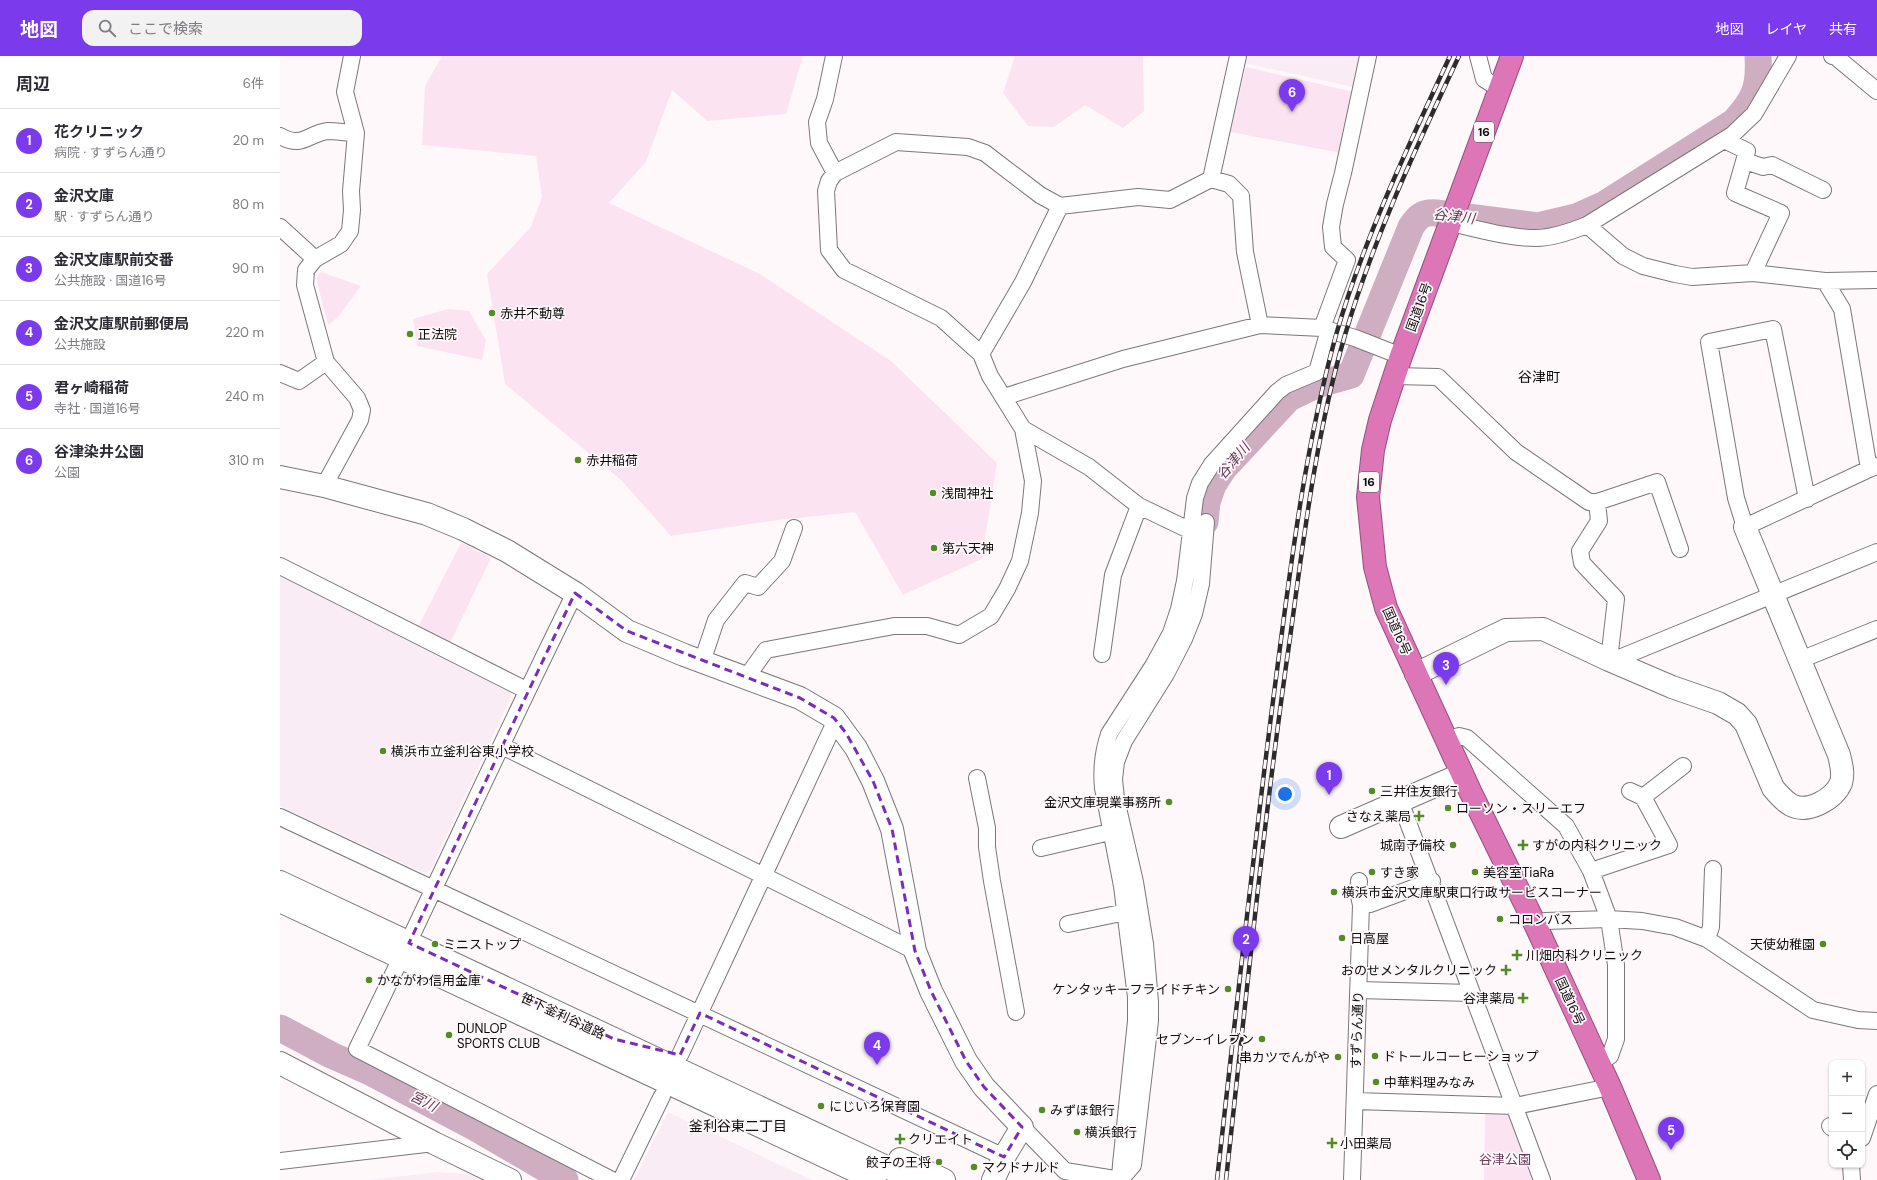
<!DOCTYPE html>
<html lang="ja">
<head>
<meta charset="utf-8">
<style>
  body { margin:0; font-family:"DM Sans","Noto Sans JP",sans-serif; background:#f2f2f3; color:#2b2b33 }
  .controls { position:absolute; right:12px; bottom:12px; display:grid; overflow:hidden; border-radius:8px; box-shadow:0 1px 3px #0004 }
  .controls button { width:36px; height:36px; display:grid; place-items:center; padding:0; border:0; border-bottom:1px solid #e1e1e2; background:#fff; color:#2b2b33; font:20px sans-serif }
  .you { position:absolute; left:1005px; top:738px; width:14px; height:14px; margin:-10px; border:3px solid #fff; border-radius:50%; background:#1a73e8; box-shadow:0 0 0 6px #1a73e833 }
  .badge { display:grid; place-items:center; width:26px; height:26px; border-radius:50%; background:#7c3aed; color:#fff; font-size:13px; font-weight:700 }
  .pin { position:absolute; translate:-50% -33px; filter:drop-shadow(0 1px 2px #0008) }
  .pin::after { content:''; position:absolute; top:21px; width:14px; height:12px; background:inherit; clip-path:polygon(0 0,100% 0,50% 100%) }
  .list { margin:0; padding:0; list-style:none }
  h2 { display:flex; justify-content:space-between; align-items:center; height:52px; margin:0; padding:0 16px; font-size:17px }
  h2 small { font-size:13px; font-weight:400; color:#7c7c81 }
  .list li { display:grid; grid-template-columns:26px 1fr auto; gap:12px; align-items:center; box-sizing:border-box; height:64px; padding:0 16px; border-top:1px solid #e1e1e2 }
  .list b { display:block; font-size:15px; white-space:nowrap }
  .list p { margin:0; font-size:13px; white-space:nowrap; color:#7c7c81 }
  .list em { font-size:13px; font-style:normal; color:#7c7c81 }
  .icon { flex:none; width:22px; height:22px; fill:none; stroke:currentColor; stroke-width:2; stroke-linecap:round; stroke-linejoin:round }
  .map { position:relative; flex:none; width:1597px; height:1124px; overflow:hidden }
  header { display:flex; align-items:center; gap:24px; box-sizing:border-box; height:56px; padding:0 20px; background:#7c3aed; color:#fff }
  header strong { font-size:19px }
  nav { display:flex; gap:22px; margin-inline-start:auto; font-size:14px }
  .search { width:280px; height:36px; background:#f2f2f3; display:flex; align-items:center; gap:10px; box-sizing:border-box; padding:0 14px; border-radius:12px; color:#7c7c81; font-size:15px }
  main { display:flex }
  aside { flex:1; background:#fff }
  .map>svg:first-child { display:block }
  .built { fill:#faecf4 }
  .green { fill:#fce3f1 }
  .lines { fill:none; stroke-linecap:round; stroke-linejoin:round }
  .river { stroke:#cfaec1; stroke-width:27 }
  .street-casing { stroke:#7c777a; stroke-width:18 }
  .secondary-casing { stroke:#7c777a; stroke-width:24 }
  .highway-casing { stroke:#94517a; stroke-width:24 }
  .street { stroke:#fff; stroke-width:16 }
  .secondary { stroke:#fff; stroke-width:22 }
  .highway { stroke:#dd76b6; stroke-width:22 }
  .rail-casing { stroke:#2e2b2c; stroke-width:4.5 }
  .rail { stroke:#fef8fb; stroke-width:3; stroke-dasharray:9; stroke-linecap:butt }
  .marked { fill:none; stroke:#7b2cbf; stroke-width:3; stroke-dasharray:8 5; stroke-linejoin:round }
  .poi-dot { fill:#558b24; stroke:#fef8fb; stroke-width:1.5 }
  .labels { text-anchor:middle; dominant-baseline:central; stroke-width:3.5; stroke-linejoin:round; paint-order:stroke }
  .shield { fill:#fef8fb; stroke:#555254; stroke-width:1 }
  .shield-label { font-size:12px; font-weight:bold; fill:#0d0b0c }
  .street-label { font-size:13px; fill:#0d0b0c; stroke:#fef8fb }
  .poi-label { font-size:13px; fill:#0d0b0c; stroke:#fef8fb; text-anchor:start }
  .park-label { font-size:13px; fill:#683a56; stroke:#fef8fb }
  .water-label { font-size:14px; font-style:italic; fill:#643753; stroke:#fef8fb }
  .neighbourhood-label { font-size:14px; fill:#0d0b0c; stroke:#fef8fb }
</style>
</head>
<body>
<header>
<strong>地図</strong>
<div class="search"><svg class="icon" aria-label="search" viewBox="0 0 24 24"><circle cx="10" cy="10" r="6"/><path d="M15 15l6 6"/></svg>ここで検索</div>
<nav><a>地図</a><a>レイヤ</a><a>共有</a></nav>
</header>
<main>
<aside>
<h2>周辺<small>6件</small></h2>
<ul class="list">
<li><span class="badge">1</span><div><b>花クリニック</b><p>病院 · すずらん通り</p></div><em>20 m</em></li>
<li><span class="badge">2</span><div><b>金沢文庫</b><p>駅 · すずらん通り</p></div><em>80 m</em></li>
<li><span class="badge">3</span><div><b>金沢文庫駅前交番</b><p>公共施設 · 国道16号</p></div><em>90 m</em></li>
<li><span class="badge">4</span><div><b>金沢文庫駅前郵便局</b><p>公共施設</p></div><em>220 m</em></li>
<li><span class="badge">5</span><div><b>君ヶ崎稲荷</b><p>寺社 · 国道16号</p></div><em>240 m</em></li>
<li><span class="badge">6</span><div><b>谷津染井公園</b><p>公園</p></div><em>310 m</em></li>
</ul>
</aside>
<div class="map">
<svg width="1597" height="1124" viewBox="0 0 1597 1124">
  <rect width="100%" height="100%" fill="#fef8fb"/>
  <!-- built -->
  <path class="built" d="M966,0H1085L1077,32L964,7Z
    M0,519L230,634L231,640L150,815L144,817L0,750Z
    M388,1056L532,1124H354Z
    M158,1116L197,1119L206,1124H90Z"/>
  <!-- green -->
  <path class="green" d="M162,0H523L506,58L427,65L392,34L366,106L329,147L480,218L611,305L717,407L702,503L623,539L575,456L498,464L391,480L341,424L225,328L207,218L251,171L262,141L256,100L142,89L145,30Z
    M735,0H863L864,55L843,72L805,49L774,71L748,70L723,37Z
    M966,11L1074,36L1061,97L950,76Z
    M41,216L81,230L57,262L48,269L36,222Z
    M168,253L189,255L206,284L202,304L137,290L133,263Z
    M181,487L211,502L170,587L138,571Z
    M1205,1056L1231,1058L1255,1124H1204Z"/>
  <g class="lines">
    <!-- river -->
    <path class="river" d="M925,466L927,446L933,429L944,412L1009,342L1036,329L1071,319L1131,171C1138,160 1143,156 1156,157L1258,170L1296,161L1325,148L1454,66C1475,43 1480,31 1478,0
      M0,972L51,999L92,1017L196,1072L285,1124"/>
    <!-- street casing -->
    <g class="street-casing">
      <path id="street" d="M554,0L545,43L537,66L539,87L555,117
        M1198,0L1204,23L1220,33
        M1552,0L1556,1L1597,35
        M0,80C23,93 28,77 48,75C57,75 67,77 76,77
        M1444,84L1467,95L1455,137L1501,157L1473,217
        M1465,105L1483,111L1492,109L1543,134
        M931,123L958,0
        M1170,167C1198,173 1227,182 1256,182C1272,182 1292,175 1307,169L1452,79L1474,58L1508,0
        M1307,169L1343,200L1363,210L1395,218L1412,221L1473,217L1545,225L1597,224
        M0,171L35,203
        M1545,225L1562,253L1589,413
        M1042,272L1067,204L1053,191L1051,171L1055,148L1063,117L1088,0
        M701,298L743,226L780,150
        M0,317L19,325L46,306
        M1114,320L1158,321L1236,396L1309,446H1317L1319,465L1300,495L1302,507L1336,543L1329,604
        M724,341L843,303L980,269L1042,272L1075,282L1121,300
        M743,373L809,411L859,450L911,475
        M44,430L80,364L82,354L77,342L46,306L25,229L26,214L35,203L61,188L70,175L72,154L71,135L76,77L65,36L72,0
        M1527,443L1493,273L1429,286L1456,442L1465,471L1589,413L1597,410
        M1317,446L1377,426L1400,493
        M0,510L246,634
        M295,537C220,688 151,842 77,993L332,1124
        M822,598L833,519L859,450
        M1520,604L1597,573
        M1332,605L1597,496
        M422,606L436,564L465,527L478,531L502,505L514,472
        M466,622L486,594L614,570H647L679,579L711,560L727,533L740,505L750,457L753,425L743,373L710,320L701,298L661,262L564,214L549,194L546,135L549,125L555,117L616,86L688,91L705,97L760,139L780,150L858,141L890,144L931,123L949,128L961,140L965,196L980,269
        M1167,685L1179,680L1187,682L1286,770L1311,815L1329,863L1336,909V983L1330,1000L1318,1006
        M222,690L635,895
        M697,722L707,772V791L712,825L736,956
        M1350,735L1363,741L1403,710
        M1120,745L1262,1124
        M0,761L724,1101
        M761,792L830,776
        M1311,815L1389,789L1363,741
        M1081,849L1090,848L1152,825
        M788,868L846,856
        M1256,870L1265,865L1329,863L1362,865L1395,871L1427,883L1533,954L1578,964L1597,965
        M1427,883L1431,871L1433,813
        M1078,934L1191,937
        M400,999L556,664
        M1075,1045L1235,1050L1330,1031
        M1550,1070L1552,1072
        M742,1071L785,1115L841,1124
        M1582,1082L1597,1038
        M0,1105L154,1087
        M1571,1109L1572,1124
        M341,1124L382,1040
        M840,1124L841,1108L856,965V941L842,830L823,732C821,712 823,696 829,678L873,610L891,577L899,553L905,525L915,442L920,427L932,408L997,336L1006,329L1037,316L1049,274
        M840,1124L853,1109L870,965V946L865,888L855,826L836,743L834,723L836,706L844,685L886,618L904,583L914,558L921,528L926,466
        M1072,1124L1081,849L1078,835L1079,825"/>
    </g>
    <!-- secondary casing -->
    <g class="secondary-casing">
      <path id="secondary" d="M0,421L44,430L147,458L183,473L227,495L295,537L347,575L404,599L520,642L554,662L576,692L593,725L612,773L635,895L651,935L686,1005L704,1031L742,1071L724,1101L713,1124
        M1136,618L1226,574L1263,573L1329,604L1392,631L1438,647L1457,658L1466,668L1493,732C1498,738 1504,745 1511,749C1528,758 1554,743 1561,727C1564,717 1561,708 1559,699L1465,471
        M1061,771L1182,718
        M0,826L634,1124
        M0,845L595,1124
        M0,1007L154,1087L230,1124
        M620,1103L664,1124"/>
    </g>
    <!-- highway casing -->
    <g class="highway-casing">
      <path id="highway" d="M1232,0L1121,300L1100,364L1093,394L1088,441L1095,511L1106,552L1190,735L1256,870L1330,1031L1369,1124"/>
    </g>
    <!-- street -->
    <use href="#street" class="street"/>
    <!-- secondary -->
    <use href="#secondary" class="secondary"/>
    <!-- highway -->
    <use href="#highway" class="highway"/>
    <!-- rail casing -->
    <g class="rail-casing">
      <path id="rail" d="M937,1124C956,957 974,789 996,622C1011,507 1025,391 1056,279C1084,182 1128,91 1170,0
        M946,1124C966,943 984,762 1010,582C1024,480 1036,378 1065,279C1094,181 1136,92 1179,0"/>
    </g>
    <!-- rail -->
    <use href="#rail" class="rail"/>
  </g>
  <!-- marked area -->
  <path class="marked" d="M295,537L347,575L520,642L554,662L566,677L593,725L612,773L635,895L651,935L686,1005L704,1031L742,1071L724,1101L420,957L400,999L334,983L129,887Z"/>
  <!-- markers -->
  <g class="poi-dot">
    <circle cx="212" cy="257" r="4"/>
    <circle cx="130" cy="278" r="4"/>
    <circle cx="298" cy="404" r="4"/>
    <circle cx="653" cy="437" r="4"/>
    <circle cx="654" cy="492" r="4"/>
    <circle cx="103" cy="695" r="4"/>
    <circle cx="1092" cy="735" r="4"/>
    <circle cx="889" cy="746" r="4"/>
    <circle cx="1168" cy="752" r="4"/>
    <path d="M1137 754h4v4h4v4h-4v4h-4v-4h-4v-4h4z"/>
    <circle cx="1173" cy="789" r="4"/>
    <path d="M1241 783h4v4h4v4h-4v4h-4v-4h-4v-4h4z"/>
    <circle cx="1092" cy="816" r="4"/>
    <circle cx="1195" cy="816" r="4"/>
    <circle cx="1054" cy="836" r="4"/>
    <circle cx="1220" cy="863" r="4"/>
    <circle cx="1062" cy="882" r="4"/>
    <circle cx="155" cy="888" r="4"/>
    <circle cx="1543" cy="888" r="4"/>
    <path d="M1235 893h4v4h4v4h-4v4h-4v-4h-4v-4h4z"/>
    <path d="M1224 908h4v4h4v4h-4v4h-4v-4h-4v-4h4z"/>
    <circle cx="89" cy="924" r="4"/>
    <circle cx="948" cy="933" r="4"/>
    <path d="M1241 936h4v4h4v4h-4v4h-4v-4h-4v-4h4z"/>
    <circle cx="169" cy="979" r="4"/>
    <circle cx="982" cy="983" r="4"/>
    <circle cx="1095" cy="1000" r="4"/>
    <circle cx="1058" cy="1001" r="4"/>
    <circle cx="1096" cy="1026" r="4"/>
    <circle cx="541" cy="1050" r="4"/>
    <circle cx="762" cy="1054" r="4"/>
    <circle cx="797" cy="1076" r="4"/>
    <path d="M618 1077h4v4h4v4h-4v4h-4v-4h-4v-4h4z"/>
    <path d="M1050 1081h4v4h4v4h-4v4h-4v-4h-4v-4h4z"/>
    <circle cx="659" cy="1106" r="4"/>
    <circle cx="694" cy="1111" r="4"/>
  </g>
  <g class="labels">
    <!-- shield labels -->
    <g class="shield">
      <rect x="1194" y="66" width="20" height="20" rx="3"/>
      <rect x="1079" y="416" width="20" height="20" rx="3"/>
    </g>
    <g class="shield-label">
      <text x="1204" y="76">16</text>
      <text x="1089" y="426">16</text>
    </g>
    <!-- street labels -->
    <g class="street-label">
      <text transform="translate(1139 251) rotate(-70)">国道16号</text>
      <text transform="translate(1117 575) rotate(66)">国道16号</text>
      <text transform="translate(1290 945) rotate(65)">国道16号</text>
      <text transform="translate(283 960) rotate(25)">笹下釜利谷道路</text>
      <text transform="translate(1077 974) rotate(-88)">すずらん通り</text>
    </g>
    <!-- poi labels -->
    <g class="poi-label">
      <text x="220" y="257">赤井不動尊</text>
      <text x="138" y="278">正法院</text>
      <text x="306" y="404">赤井稲荷</text>
      <text x="661" y="437">浅間神社</text>
      <text x="662" y="492">第六天神</text>
      <text x="111" y="695">横浜市立釜利谷東小学校</text>
      <text x="1100" y="735">三井住友銀行</text>
      <text x="881" y="746" text-anchor="end">金沢文庫現業事務所</text>
      <text x="1176" y="752">ローソン・スリーエフ</text>
      <text x="1131" y="760" text-anchor="end">さなえ薬局</text>
      <text x="1165" y="789" text-anchor="end">城南予備校</text>
      <text x="1252" y="789">すがの内科クリニック</text>
      <text x="1100" y="816">すき家</text>
      <text x="1203" y="816">美容室TiaRa</text>
      <text x="1062" y="836">横浜市金沢文庫駅東口行政サービスコーナー</text>
      <text x="1228" y="863">コロンバス</text>
      <text x="1070" y="882">日高屋</text>
      <text x="163" y="888">ミニストップ</text>
      <text x="1535" y="888" text-anchor="end">天使幼稚園</text>
      <text x="1246" y="899">川畑内科クリニック</text>
      <text x="1217" y="914" text-anchor="end">おのせメンタルクリニック</text>
      <text x="97" y="924">かながわ信用金庫</text>
      <text x="940" y="933" text-anchor="end">ケンタッキーフライドチキン</text>
      <text x="1235" y="942" text-anchor="end">谷津薬局</text>
      <text x="177" y="972">DUNLOP<tspan x="177" dy="15">SPORTS CLUB</tspan></text>
      <text x="974" y="983" text-anchor="end">セブン-イレブン</text>
      <text x="1103" y="1000">ドトールコーヒーショップ</text>
      <text x="1050" y="1001" text-anchor="end">串カツでんがや</text>
      <text x="1104" y="1026">中華料理みなみ</text>
      <text x="549" y="1050">にじいろ保育園</text>
      <text x="770" y="1054">みずほ銀行</text>
      <text x="805" y="1076">横浜銀行</text>
      <text x="628" y="1083">クリエイト</text>
      <text x="1060" y="1087">小田薬局</text>
      <text x="651" y="1106" text-anchor="end">餃子の王将</text>
      <text x="702" y="1111">マクドナルド</text>
    </g>
    <!-- park labels -->
    <g class="park-label">
      <text x="1225" y="1103">谷津公園</text>
    </g>
    <!-- water labels -->
    <g class="water-label">
      <text transform="translate(1174 160) rotate(7)">谷津川</text>
      <text transform="translate(953 405) rotate(-50)">谷津川</text>
      <text transform="translate(144 1045) rotate(27)">宮川</text>
    </g>
    <!-- neighbourhood labels -->
    <g class="neighbourhood-label">
      <text x="1259" y="321">谷津町</text>
      <text x="458" y="1070">釜利谷東二丁目</text>
    </g>
  </g>
</svg>
<div class="controls">
<button>+</button>
<button>−</button>
<button><svg class="icon" aria-label="locate" viewBox="0 0 24 24"><circle cx="12" cy="12" r="6"/><path d="M12 2v4M12 18v4M2 12h4M18 12h4"/></svg></button>
</div>
<div class="you"></div>
<div class="pin badge" style="left:1049px;top:739px">1</div>
<div class="pin badge" style="left:966px;top:903px">2</div>
<div class="pin badge" style="left:1166px;top:629px">3</div>
<div class="pin badge" style="left:597px;top:1009px">4</div>
<div class="pin badge" style="left:1391px;top:1094px">5</div>
<div class="pin badge" style="left:1012px;top:56px">6</div>
</div>
</main>
</body>
</html>
